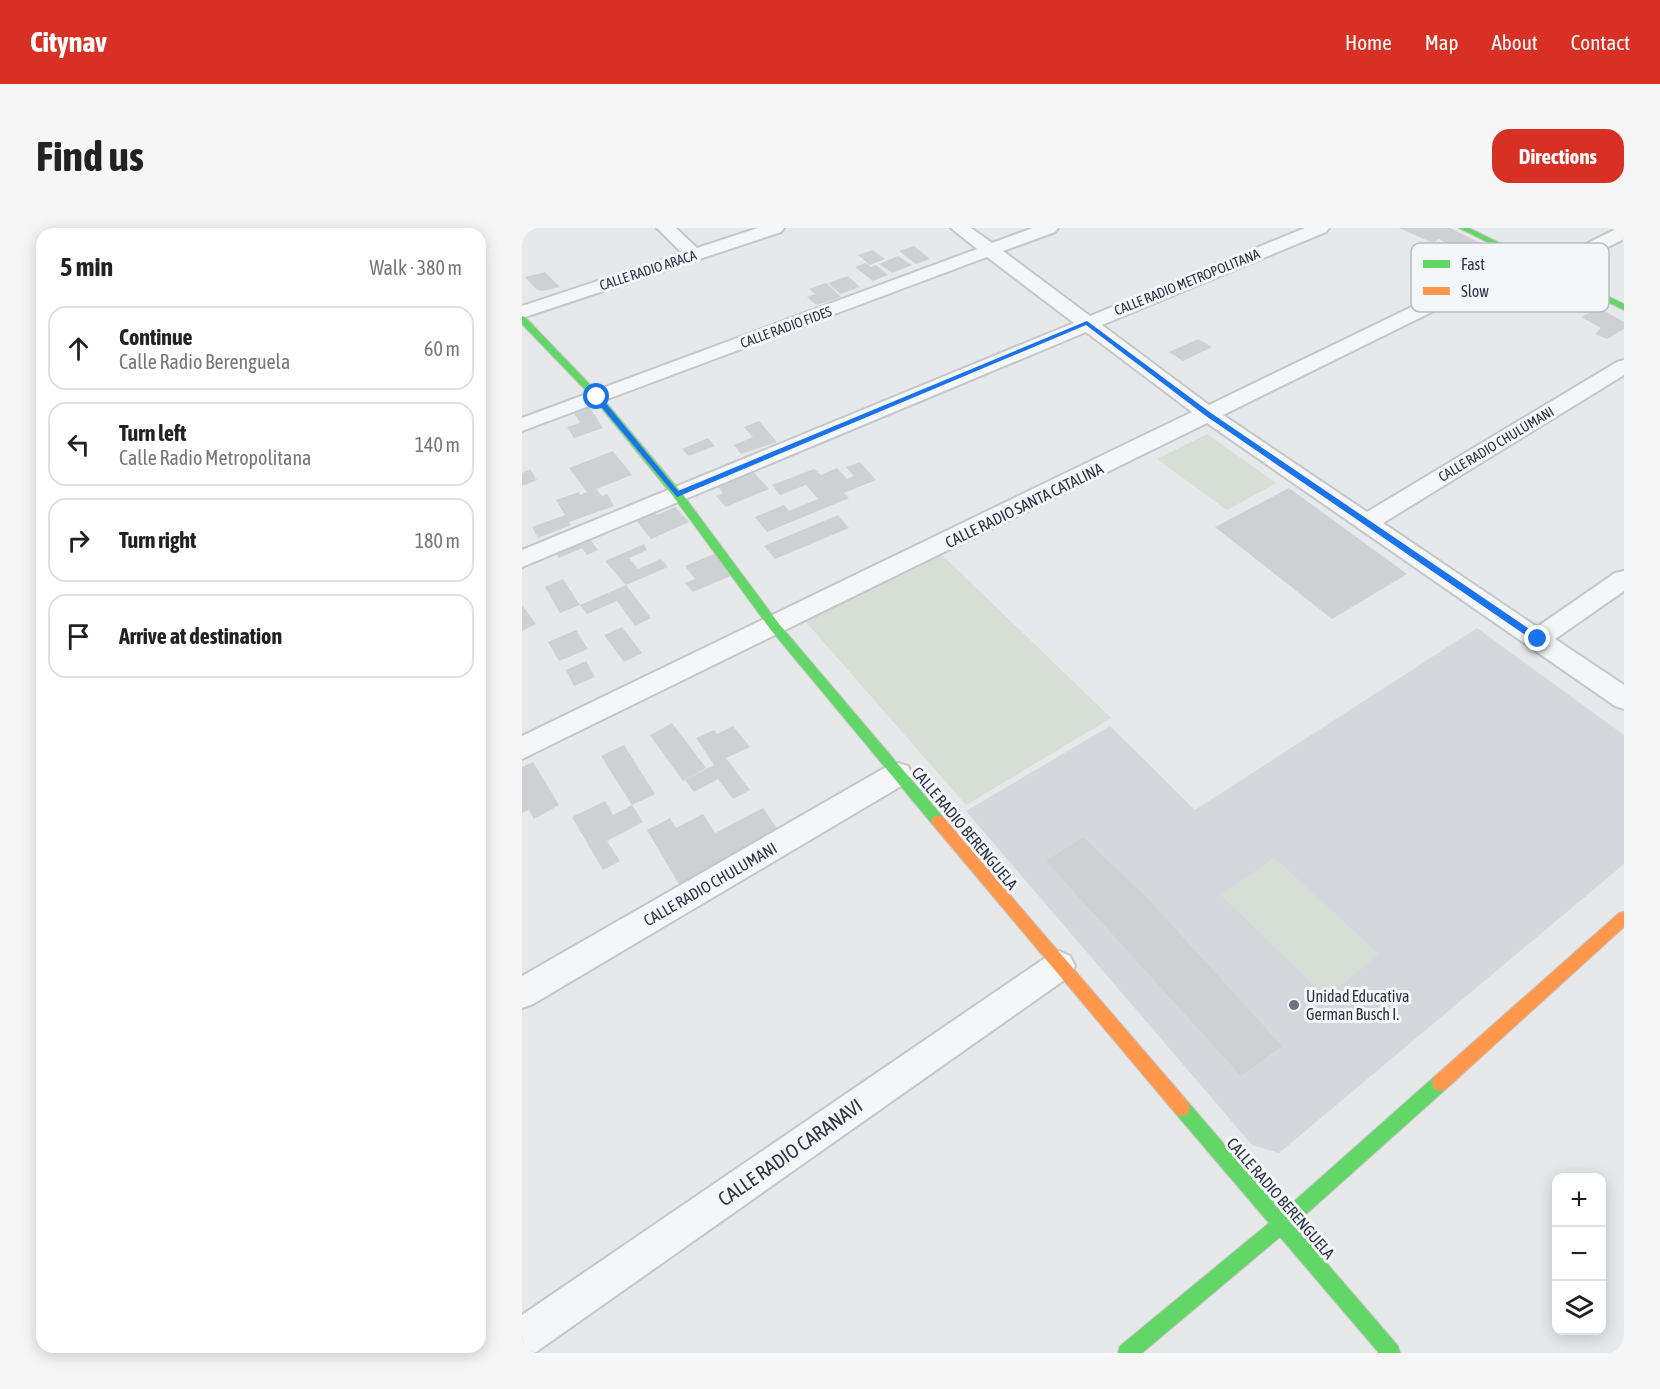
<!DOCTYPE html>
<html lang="en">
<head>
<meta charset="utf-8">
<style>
  body { margin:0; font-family:"Asap Condensed",sans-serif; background:#f6f6f6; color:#222 }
  .controls { position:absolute; right:18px; bottom:18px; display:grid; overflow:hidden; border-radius:12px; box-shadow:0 3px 15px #0003 }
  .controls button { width:54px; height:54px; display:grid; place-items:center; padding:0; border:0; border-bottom:2px solid #e0e0e0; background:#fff; color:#222; font:30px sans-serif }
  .stop { position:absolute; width:18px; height:18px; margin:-14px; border:4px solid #1a73e8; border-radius:50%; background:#fff }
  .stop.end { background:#1a73e8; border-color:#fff; box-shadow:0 2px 6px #0008 }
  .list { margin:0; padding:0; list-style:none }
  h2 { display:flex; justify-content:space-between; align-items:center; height:78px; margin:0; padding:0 24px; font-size:26px }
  h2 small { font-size:20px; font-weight:400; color:#767676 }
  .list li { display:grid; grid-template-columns:39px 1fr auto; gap:18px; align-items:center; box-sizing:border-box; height:84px; margin:0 12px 12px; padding:0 12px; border:2px solid #e0e0e0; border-radius:18px }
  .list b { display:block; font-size:22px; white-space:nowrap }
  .list p { margin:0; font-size:20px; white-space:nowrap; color:#767676 }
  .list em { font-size:20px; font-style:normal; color:#767676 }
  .icon { flex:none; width:33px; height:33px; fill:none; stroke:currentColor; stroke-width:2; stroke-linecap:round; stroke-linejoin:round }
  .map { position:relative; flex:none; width:1102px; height:1125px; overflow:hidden; border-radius:18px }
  header { display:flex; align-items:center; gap:36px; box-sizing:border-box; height:84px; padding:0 30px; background:#d93025; color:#fff }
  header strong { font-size:28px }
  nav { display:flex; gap:33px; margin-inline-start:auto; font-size:21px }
  .intro { display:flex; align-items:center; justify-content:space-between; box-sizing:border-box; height:144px; padding:0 36px }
  h1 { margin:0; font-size:42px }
  .button { padding:15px 27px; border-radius:18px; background:#d93025; color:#fff; font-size:21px; font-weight:700 }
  main { display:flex; gap:36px; padding:0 36px }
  aside { flex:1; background:#fff; border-radius:18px; box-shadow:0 3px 15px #0003 }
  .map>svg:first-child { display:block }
  .built { fill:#d4d7dd }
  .green { fill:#d6ded6 }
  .building { fill:#ced0d3 }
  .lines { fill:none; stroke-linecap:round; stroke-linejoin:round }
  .street-casing { stroke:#c4c6c8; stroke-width:4 }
  .fast-casing { stroke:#c4c6c8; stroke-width:2 }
  .slow-casing { stroke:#c4c6c8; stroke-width:2 }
  .street { fill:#f5f6f7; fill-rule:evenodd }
  .fast { fill:#63d668; fill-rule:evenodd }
  .slow { fill:#ff974d; fill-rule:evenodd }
  .route { fill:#1a73e8 }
  .poi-dot { fill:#6c737f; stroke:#f4f6f9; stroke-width:2 }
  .labels { text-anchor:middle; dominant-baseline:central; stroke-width:6; stroke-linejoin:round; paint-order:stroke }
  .far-street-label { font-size:14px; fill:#2b3445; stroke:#f4f6f9 }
  .street-label { font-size:16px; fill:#2b3445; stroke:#f4f6f9 }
  .poi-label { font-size:16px; fill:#2b3445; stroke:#f4f6f9; text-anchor:start }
  .near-street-label { font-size:20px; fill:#2b3445; stroke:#f4f6f9 }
  .key { fill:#f4f6f9; stroke:#b8bcc3; stroke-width:1.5 }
  .key-label { font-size:16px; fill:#2b3445 }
</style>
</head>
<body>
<header>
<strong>Citynav</strong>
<nav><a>Home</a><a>Map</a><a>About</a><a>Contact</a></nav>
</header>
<div class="intro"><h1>Find us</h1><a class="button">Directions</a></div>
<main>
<aside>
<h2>5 min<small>Walk · 380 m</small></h2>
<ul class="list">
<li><svg class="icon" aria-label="ahead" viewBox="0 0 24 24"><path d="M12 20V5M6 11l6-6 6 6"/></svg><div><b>Continue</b><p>Calle Radio Berenguela</p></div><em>60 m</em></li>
<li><svg class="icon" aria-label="left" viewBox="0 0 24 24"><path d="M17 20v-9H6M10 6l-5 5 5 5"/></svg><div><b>Turn left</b><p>Calle Radio Metropolitana</p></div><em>140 m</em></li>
<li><svg class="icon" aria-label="right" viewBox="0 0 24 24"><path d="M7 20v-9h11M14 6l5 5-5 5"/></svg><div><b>Turn right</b></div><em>180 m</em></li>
<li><svg class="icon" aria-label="arrive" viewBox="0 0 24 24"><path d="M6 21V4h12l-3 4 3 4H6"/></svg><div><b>Arrive at destination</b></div></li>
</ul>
</aside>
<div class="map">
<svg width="1102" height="1125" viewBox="0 0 1102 1125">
  <rect width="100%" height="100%" fill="#e6e8ea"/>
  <!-- built -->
  <path class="built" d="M955,400L1102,507V636L757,925L730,917L444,583L588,498L673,582Z"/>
  <!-- green -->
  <path class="green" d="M685,206L754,255L705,282L635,231Z
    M420,327L589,490L444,577L284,394Z
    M752,629L857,726L804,770L699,667Z"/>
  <!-- building -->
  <path class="building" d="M877,0H928L976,24L979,28L960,36L932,23L929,25L918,19L924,15L917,11L911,15Z
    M392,18L408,31L394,36L377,23Z
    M351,22L363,31L348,37L336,27Z
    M376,28L390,37L370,45L357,36Z
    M344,35L349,39L354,37L366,47L351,53L333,39Z
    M23,44L38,59L20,63L14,61L3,49Z
    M326,48L338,59L318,66L306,55Z
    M304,55L319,69L294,77L285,69L293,66L287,61Z
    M1077,80L1102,94V101L1085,111L1073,106L1079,100L1059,89Z
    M676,111L690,119L661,133L647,124Z
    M67,178L81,200L52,210L45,199L58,195L51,183Z
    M237,193L255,214L219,226L212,217L231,209L222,199Z
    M186,210L193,218L167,228L160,221Z
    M91,223L110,247L74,261L80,268L85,266L92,278L47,294L49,297L16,310L10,299L43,287L34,272L57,264L58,267L65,264L47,240Z
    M338,234L354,252L322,265L327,270L245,304L233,289L262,277L267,283L296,271L284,257L258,267L250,257L292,241L299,247L315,240L325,251L332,248L324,239Z
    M225,237L247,261L204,279L194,268L201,265L193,255Z
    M8,241L15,252L0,258V245Z
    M767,260L885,346L810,391L693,299Z
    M128,278L135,287L153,279L167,294L129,311L109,286Z
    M316,287L327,300L253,331L242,318Z
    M64,306L76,322L65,327L60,320L37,330L30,320Z
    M122,316L125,322L107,330L116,341L139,331L146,339L104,357L129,390L113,398L95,373L65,386L58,377L104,357L83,333Z
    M194,325L211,347L171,364L163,355L173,351L163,338Z
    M41,351L58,377L38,385L23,359Z
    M0,377L14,396L0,403Z
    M100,399L120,425L102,434L82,407Z
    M54,402L66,421L37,433L26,414Z
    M64,433L73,449L52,458L44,442Z
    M150,495L184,540L161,553L128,507Z
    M211,498L228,519L204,530L228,562L211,571L196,551L172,564L163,552L192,537L174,510L192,502L195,506Z
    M102,517L133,566L110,577L79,528Z
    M11,534L37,577L12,591L7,582L0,585V539Z
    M83,573L91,587L110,577L121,594L85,613L98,633L81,642L50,589Z
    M241,580L258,605L158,658L125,602L148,590L154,600L181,586L193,605Z
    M561,609L627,672L760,818L719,848L524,633Z"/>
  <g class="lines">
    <!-- street casing -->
    <g class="street-casing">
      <path id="street" d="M135,0H154L175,20L236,0H262L259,4L0,90V78L160,25Z
        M429,0H449L470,15L511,0H536L533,4L481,23L568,88L783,0H807L804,4L580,97L687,177L997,27H1009L1012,31L1009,35L701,187L845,284L1095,134L1102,132V147L861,295L1015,399L1093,345L1102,343V363L1033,411L1102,457V481L1093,478L685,195L0,531V508L670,184L564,104L0,339V322L552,95L465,29L0,203V190L455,21Z
        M1096,0H1102V11L1032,46H1020L1017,42L1020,38Z
        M376,535L386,538L390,546L386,554L11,776L0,780V748L366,538Z
        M537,723L548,728L553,738L548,748L14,1124L0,1125V1087L526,728Z"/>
    </g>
    <!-- fast casing -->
    <g class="fast-casing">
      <path id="fast" d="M937,0H947L1102,76V82Z
        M0,88L3,89L78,167L159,264L257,396L421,589L423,593L421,597H411L249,402L151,268L72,171L0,96Z
        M918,847L924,849L926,855L924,861L772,997L876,1118L878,1125H857L758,1009L620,1125H596L598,1118L747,995L654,886L652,880L654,874L660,872L666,874L760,984L912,849Z"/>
    </g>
    <!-- slow casing -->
    <g class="slow-casing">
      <path id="slow" d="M416,587L421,589L666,874L668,880L666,886L660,888L654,886L411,597L409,593L411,589Z
        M1102,684V699L924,861L918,863L912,861L910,855L912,849L1097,685Z"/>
    </g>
    <!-- street -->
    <use href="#street" class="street"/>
    <!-- fast -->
    <use href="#fast" class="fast"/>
    <!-- slow -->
    <use href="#slow" class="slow"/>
  </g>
  <!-- route -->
  <path class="route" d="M565,93L689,185L1019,409V413H1012L684,188L564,97L155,269L71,169L77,167L156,263Z"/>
  <!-- markers -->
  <circle class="poi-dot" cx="772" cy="777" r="6"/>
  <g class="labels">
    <!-- far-street labels -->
    <g class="far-street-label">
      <text transform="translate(126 42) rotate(-18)">CALLE RADIO ARACA</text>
      <text transform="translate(665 54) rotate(-22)">CALLE RADIO METROPOLITANA</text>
      <text transform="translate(264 99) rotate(-20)">CALLE RADIO FIDES</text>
      <text transform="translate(974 216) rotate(-31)">CALLE RADIO CHULUMANI</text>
    </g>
    <!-- street labels -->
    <g class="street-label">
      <text transform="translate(502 277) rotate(-26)">CALLE RADIO SANTA CATALINA</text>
      <text transform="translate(443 600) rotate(50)">CALLE RADIO BERENGUELA</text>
      <text transform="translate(188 656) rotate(-30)">CALLE RADIO CHULUMANI</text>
      <text transform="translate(759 970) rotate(49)">CALLE RADIO BERENGUELA</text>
    </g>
    <!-- poi labels -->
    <g class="poi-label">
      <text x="784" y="768">Unidad Educativa<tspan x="784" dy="18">German Busch I.</tspan></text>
    </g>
    <!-- near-street labels -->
    <g class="near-street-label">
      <text transform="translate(268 924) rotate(-35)">CALLE RADIO CARANAVI</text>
    </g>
  </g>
  <!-- legend -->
  <rect x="889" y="15" width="198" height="69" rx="9" class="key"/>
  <rect x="901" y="32" width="27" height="8" fill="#63d668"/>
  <rect x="901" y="59" width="27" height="8" fill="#ff974d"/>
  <g class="key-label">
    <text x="939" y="42">Fast</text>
    <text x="939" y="69">Slow</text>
  </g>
</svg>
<div class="controls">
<button>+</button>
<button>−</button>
<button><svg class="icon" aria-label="layers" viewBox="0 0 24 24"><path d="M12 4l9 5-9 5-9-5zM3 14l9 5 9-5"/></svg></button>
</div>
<div class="stop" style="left:75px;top:169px"></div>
<div class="stop end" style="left:1016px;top:411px"></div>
</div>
</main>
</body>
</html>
